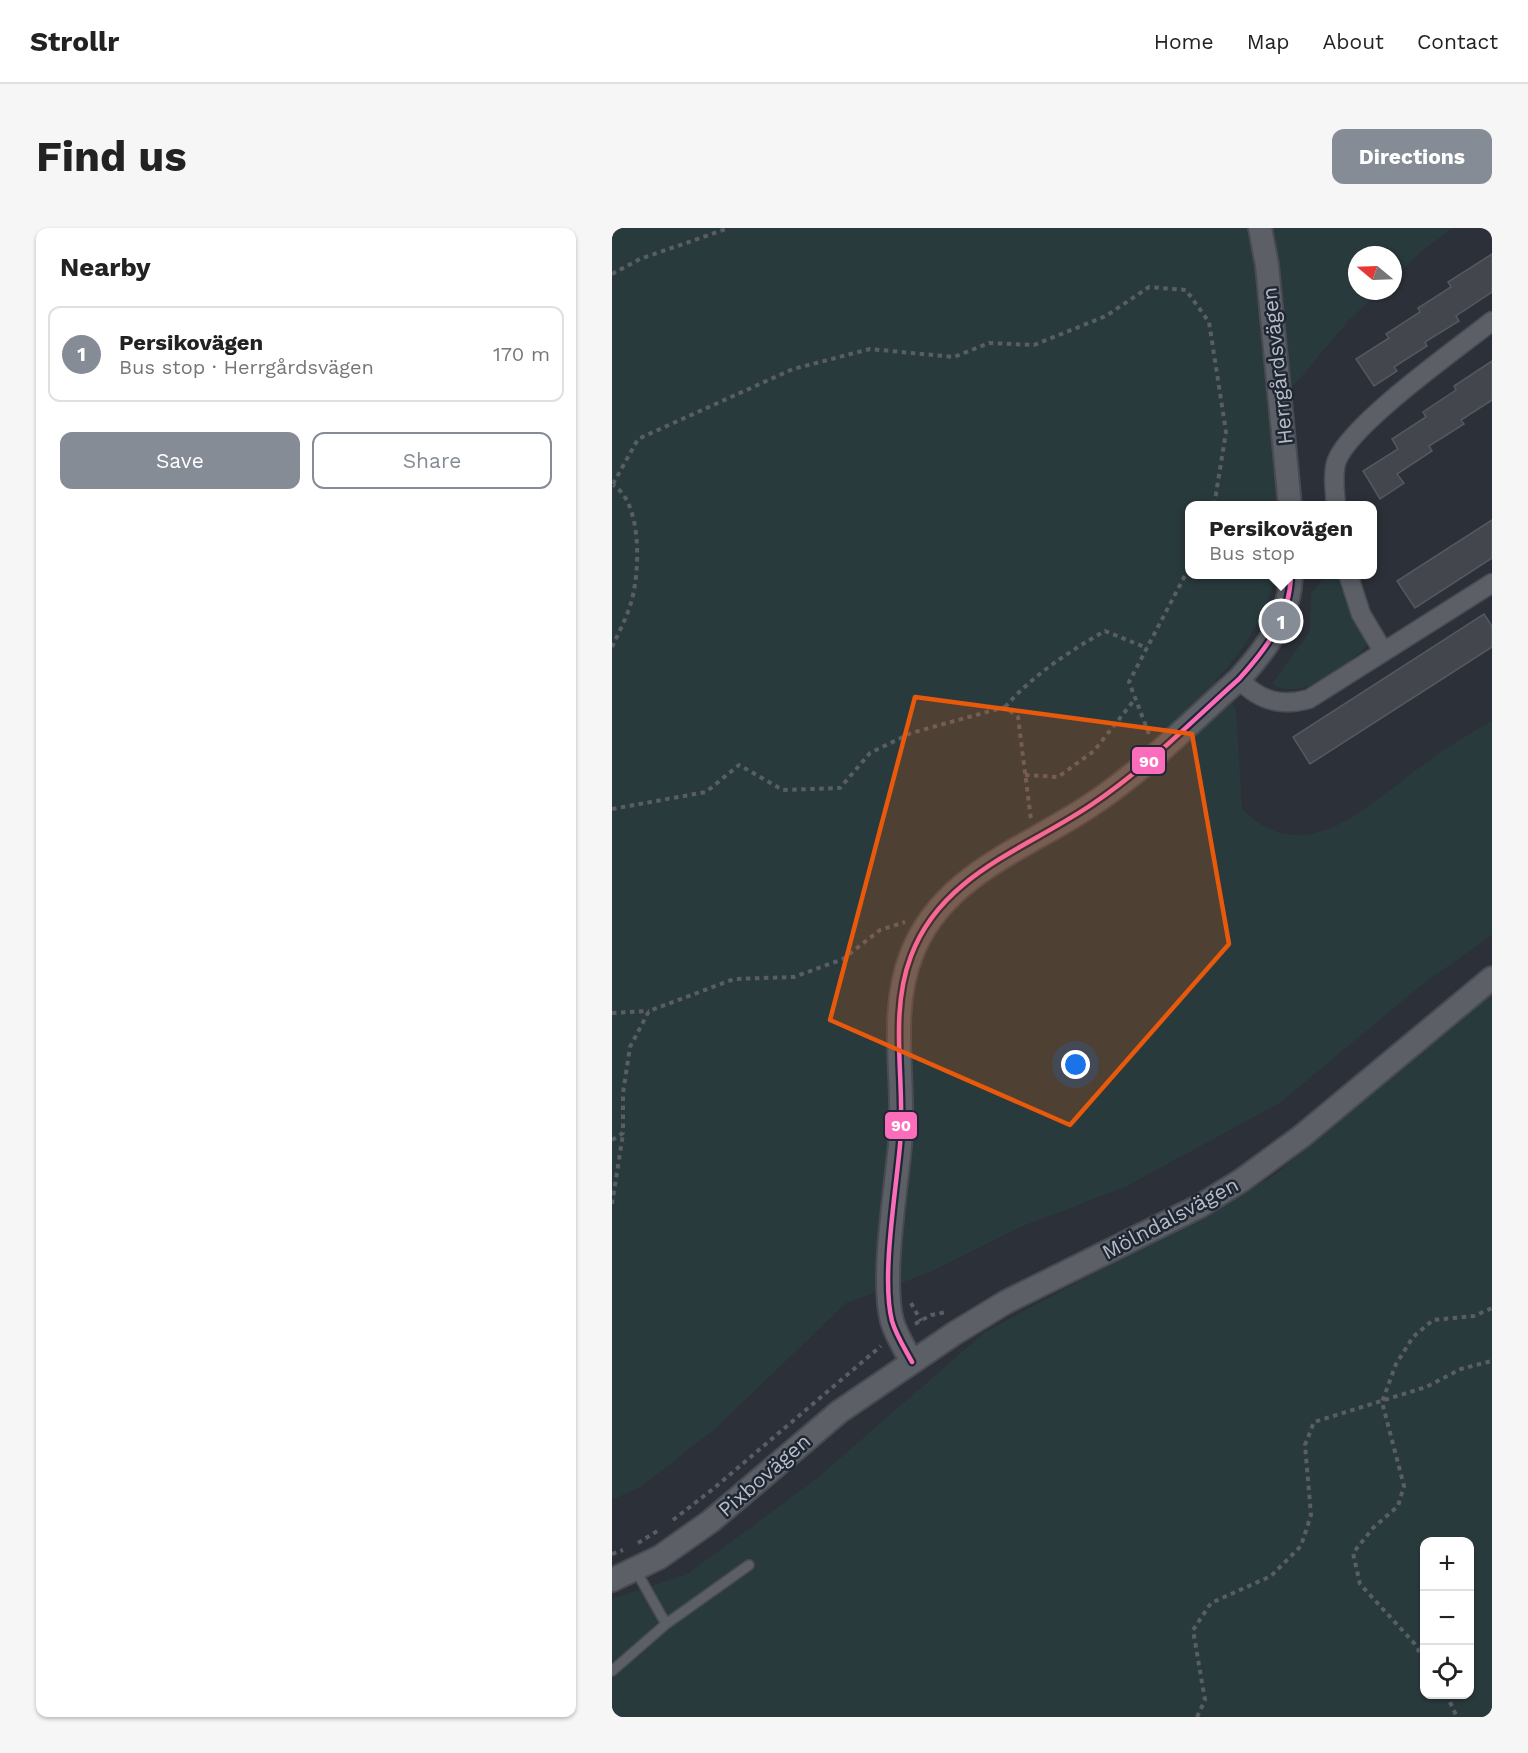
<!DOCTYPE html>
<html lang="en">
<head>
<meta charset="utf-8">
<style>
  body { margin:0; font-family:"Work Sans",sans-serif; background:#f6f6f6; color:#222 }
  .controls { position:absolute; right:18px; bottom:18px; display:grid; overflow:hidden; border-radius:12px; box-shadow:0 2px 4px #0004 }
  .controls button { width:54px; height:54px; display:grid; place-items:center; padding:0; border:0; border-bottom:2px solid #e0e0e0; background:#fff; color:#222; font:30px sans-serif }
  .compass { position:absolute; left:736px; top:18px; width:54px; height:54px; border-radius:50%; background:#fff; box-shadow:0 2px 4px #0004; rotate:289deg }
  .you { position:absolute; left:464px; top:837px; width:21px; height:21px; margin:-15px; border:4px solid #fff; border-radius:50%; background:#1a73e8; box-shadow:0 0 0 9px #1a73e833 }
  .badge { display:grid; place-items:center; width:39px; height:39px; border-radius:50%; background:#868c96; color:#fff; font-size:20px; font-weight:700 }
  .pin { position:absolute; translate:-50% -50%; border:3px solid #fff; box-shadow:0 2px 6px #0006 }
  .popup { position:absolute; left:573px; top:273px; width:192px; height:78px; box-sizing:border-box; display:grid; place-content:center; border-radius:12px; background:#fff; filter:drop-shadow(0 2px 4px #0005); font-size:20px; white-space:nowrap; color:#767676 }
  .popup b { font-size:22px; color:#222 }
  .popup::after { content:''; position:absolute; left:50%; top:100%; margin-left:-12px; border:12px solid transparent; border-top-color:#fff }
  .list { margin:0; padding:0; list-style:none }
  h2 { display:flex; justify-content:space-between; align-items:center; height:78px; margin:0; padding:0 24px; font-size:26px }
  h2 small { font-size:20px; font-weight:400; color:#767676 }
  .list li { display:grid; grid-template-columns:39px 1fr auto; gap:18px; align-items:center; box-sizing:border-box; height:96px; margin:0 12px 12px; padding:0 12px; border:2px solid #e0e0e0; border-radius:12px }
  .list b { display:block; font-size:22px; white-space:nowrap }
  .list p { margin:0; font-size:20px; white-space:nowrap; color:#767676 }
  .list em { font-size:20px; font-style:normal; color:#767676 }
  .actions { display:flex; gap:12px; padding:18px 24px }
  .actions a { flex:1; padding:14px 0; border:2px solid #868c96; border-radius:12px; text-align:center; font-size:21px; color:#868c96 }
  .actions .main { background:#868c96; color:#fff }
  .icon { flex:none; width:33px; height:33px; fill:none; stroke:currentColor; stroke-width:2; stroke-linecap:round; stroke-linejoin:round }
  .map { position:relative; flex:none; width:880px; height:1489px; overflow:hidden; border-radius:12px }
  header { display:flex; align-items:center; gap:36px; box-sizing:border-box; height:84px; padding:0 30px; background:#fff; border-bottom:2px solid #e0e0e0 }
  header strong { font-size:28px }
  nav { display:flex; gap:33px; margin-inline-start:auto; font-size:21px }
  .intro { display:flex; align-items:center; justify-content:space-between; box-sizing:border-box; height:144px; padding:0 36px }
  h1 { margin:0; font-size:42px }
  .button { padding:15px 27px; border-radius:12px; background:#868c96; color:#fff; font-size:21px; font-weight:700 }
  main { display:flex; gap:36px; padding:0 36px }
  aside { flex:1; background:#fff; border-radius:12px; box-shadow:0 2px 4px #0004 }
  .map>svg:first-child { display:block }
  .green { fill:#293a3d; fill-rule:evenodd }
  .building { fill:#43464d; stroke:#54585f; stroke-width:1.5 }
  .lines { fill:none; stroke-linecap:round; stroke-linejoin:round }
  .service-casing { stroke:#484b51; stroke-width:12 }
  .minor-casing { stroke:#484b51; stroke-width:21 }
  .tertiary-casing { stroke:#484b51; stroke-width:26 }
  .path { stroke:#595e63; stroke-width:4; stroke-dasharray:4.5 4.5; stroke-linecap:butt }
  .service { stroke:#5c5f66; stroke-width:9 }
  .minor { stroke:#5c5f66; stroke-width:18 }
  .tertiary { stroke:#5c5f66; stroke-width:22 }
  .bus-1-casing { stroke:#1f2733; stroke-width:9 }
  .bus-1 { stroke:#fb6dba; stroke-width:4.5 }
  .marked { fill:#e8590c; fill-opacity:0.2; stroke:#e8590c; stroke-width:4.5; stroke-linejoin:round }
  .labels { text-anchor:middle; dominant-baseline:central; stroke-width:5; stroke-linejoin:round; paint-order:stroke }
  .street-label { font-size:21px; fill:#b7bdc8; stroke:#1f2733 }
  .line-badge { stroke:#1f2733; stroke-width:2 }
  .badge-label { font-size:16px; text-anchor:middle; font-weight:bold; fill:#fff }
</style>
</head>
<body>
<header>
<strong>Strollr</strong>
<nav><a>Home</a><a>Map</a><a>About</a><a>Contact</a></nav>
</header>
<div class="intro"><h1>Find us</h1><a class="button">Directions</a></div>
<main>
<aside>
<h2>Nearby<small></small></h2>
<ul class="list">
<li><span class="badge">1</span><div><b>Persikovägen</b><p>Bus stop · Herrgårdsvägen</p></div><em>170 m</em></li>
</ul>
<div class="actions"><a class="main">Save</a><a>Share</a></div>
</aside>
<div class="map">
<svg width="880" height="1489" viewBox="0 0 880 1489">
  <rect width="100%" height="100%" fill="#2c3038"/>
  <!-- green -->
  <path class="green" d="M0,0H840L809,24L781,50V27H745V63H768L737,92L684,155L655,172L668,277L578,278V346L665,347C649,394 637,416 603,453L624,481L630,581C690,642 749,583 800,545C825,526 852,508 880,493V707L808,758L669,874L513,959L408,999L316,1045L234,1075L105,1199L30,1258L0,1272Z
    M714,347H730L753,405L755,417C736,438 688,475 660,456L698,403L699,365Z
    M880,765V1489H0V1371L74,1347L203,1252L373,1104L660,949ZM812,1314H858V1466H812Z"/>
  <!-- building -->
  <path class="building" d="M880,26V64L844,88L847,93L813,114L815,118L782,139L785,143L762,158L744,131L777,110L774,106L808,84L806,80L839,59L836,54Z
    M880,133V172L849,192L852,196L817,218L820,223L785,246L792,255L768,271L751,243L786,221L780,211L814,189L811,184L844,162L842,158Z
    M880,292V330L803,380L785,353Z
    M872,386L880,398V419L698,536L681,509Z"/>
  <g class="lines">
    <!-- service casing -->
    <g class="service-casing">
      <path id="service" d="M23,1341L54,1396
        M0,1443L54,1396L137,1337"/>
    </g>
    <!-- minor casing -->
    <g class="minor-casing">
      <path id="minor" d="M724,278C723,263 720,245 725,232C741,194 845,121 880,93
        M736,346L749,386L771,423
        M627,451C647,473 669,479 697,471L880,355"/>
    </g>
    <!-- tertiary casing -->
    <g class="tertiary-casing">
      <path id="tertiary" d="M648,0L655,37L678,278
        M300,1134C293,1121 284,1107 280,1093C269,1050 284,963 288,917C294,855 276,788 299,728C329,647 412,622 479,577C532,542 579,494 627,451C655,420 678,390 679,346
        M0,1352L48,1329L99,1293L227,1184L343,1105L394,1074L588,978L630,952L690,908L880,750"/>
    </g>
    <!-- path -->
    <path class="path" d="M0,46L28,31L117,0
      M1,256L26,211L181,141L258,121L342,129L377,115L422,117L494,88L537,59L574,62L597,94L614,204L602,278
      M0,419C7,404 16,387 20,371C28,341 30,274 1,257
      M393,479C421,447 456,424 493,403L535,420
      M537,506L517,454L578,338
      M413,547L446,549L482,523L523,471
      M0,581L94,564L127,537L171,562L228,560L258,525L299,505L393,479L406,489L419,592
      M0,785L37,783
      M0,912L11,905V865L18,819L37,783L122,751L182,749L231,731L268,702L293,694
      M0,976L11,906
      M299,1075L309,1093
      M303,1096L319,1087L335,1084
      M61,1292L101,1261L269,1118
      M26,1315L47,1302
      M0,1326L11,1322
      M812,1432L802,1415L748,1356L741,1325L761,1300L786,1278L792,1258L770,1174L784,1136L801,1109L821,1092L862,1088L880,1080
      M834,1466L845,1489
      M585,1489L593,1472L581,1402L599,1375L659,1348L689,1318L699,1287L693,1217L702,1194L814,1159L849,1141L880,1133"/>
    <!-- service -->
    <use href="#service" class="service"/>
    <!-- minor -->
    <use href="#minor" class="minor"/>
    <!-- tertiary -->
    <use href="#tertiary" class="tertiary"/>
    <!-- bus-1 casing -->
    <g class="bus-1-casing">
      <path id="bus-1" d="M300,1134C293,1121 284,1107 280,1093C269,1050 284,963 288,917C294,855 276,788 299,728C329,647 412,622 479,577C532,542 579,494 627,451C655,420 678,390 679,346"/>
    </g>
    <!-- bus-1 -->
    <use href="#bus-1" class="bus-1"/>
  </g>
  <!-- marked area -->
  <path class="marked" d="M303,469L580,506L617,716L458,897L218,792Z"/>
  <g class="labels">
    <!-- street labels -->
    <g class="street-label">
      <text transform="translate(665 138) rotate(-96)">Herrgårdsvägen</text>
      <text transform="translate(558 990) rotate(-28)">Mölndalsvägen</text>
      <text transform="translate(152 1247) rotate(-41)">Pixbovägen</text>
    </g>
  </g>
  <g class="line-badge">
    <rect x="519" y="518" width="35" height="29" rx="6" fill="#fb6dba"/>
    <rect x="272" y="883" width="34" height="29" rx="6" fill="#fb6dba"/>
  </g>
  <g class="badge-label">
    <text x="537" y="539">90</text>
    <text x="289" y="903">90</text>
  </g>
</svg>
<div class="controls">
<button>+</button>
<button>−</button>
<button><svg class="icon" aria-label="locate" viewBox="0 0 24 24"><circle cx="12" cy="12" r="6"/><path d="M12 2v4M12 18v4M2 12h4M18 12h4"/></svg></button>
</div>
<svg class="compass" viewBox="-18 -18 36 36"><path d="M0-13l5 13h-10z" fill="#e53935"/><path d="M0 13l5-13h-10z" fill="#767676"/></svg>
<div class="you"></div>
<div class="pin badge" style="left:669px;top:393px">1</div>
<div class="popup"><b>Persikovägen</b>Bus stop</div>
</div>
</main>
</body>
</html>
